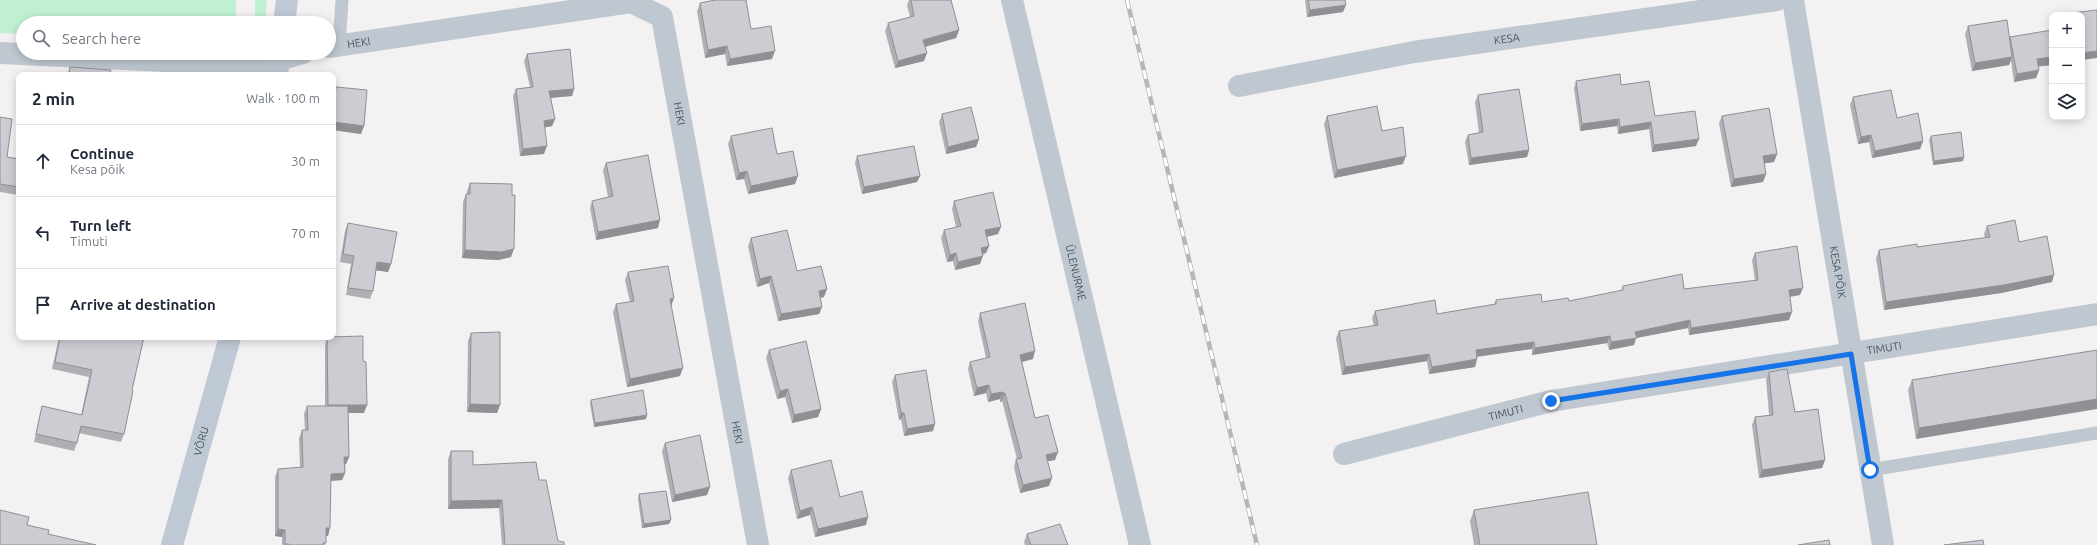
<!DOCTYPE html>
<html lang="en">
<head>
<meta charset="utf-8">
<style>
  body { margin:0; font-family:Ubuntu,sans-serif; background:#f2f2f3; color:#1f2937 }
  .controls { position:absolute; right:12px; top:12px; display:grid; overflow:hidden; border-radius:8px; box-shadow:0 2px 10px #0003 }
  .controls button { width:36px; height:36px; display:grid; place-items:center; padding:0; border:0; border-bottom:1px solid #e0e1e3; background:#fff; color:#1f2937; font:20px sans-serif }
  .stop { position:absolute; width:12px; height:12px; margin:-9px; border:3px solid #1673e8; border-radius:50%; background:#fff }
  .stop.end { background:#1673e8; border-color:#fff; box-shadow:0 1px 4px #0008 }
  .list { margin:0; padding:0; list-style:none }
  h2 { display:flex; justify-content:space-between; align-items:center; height:52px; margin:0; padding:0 16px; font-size:17px }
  h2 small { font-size:13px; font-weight:400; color:#747a83 }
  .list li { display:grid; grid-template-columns:26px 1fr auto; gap:12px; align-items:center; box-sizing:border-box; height:72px; padding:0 16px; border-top:1px solid #e0e1e3 }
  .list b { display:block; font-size:15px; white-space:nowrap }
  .list p { margin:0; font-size:13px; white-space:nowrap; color:#747a83 }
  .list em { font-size:13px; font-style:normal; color:#747a83 }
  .icon { flex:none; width:22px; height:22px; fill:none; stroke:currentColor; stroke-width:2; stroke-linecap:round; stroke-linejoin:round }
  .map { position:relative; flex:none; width:2097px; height:545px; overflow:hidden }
  .search { position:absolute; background:#fff; box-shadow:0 2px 10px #0003; left:16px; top:16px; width:320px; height:44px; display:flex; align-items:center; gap:10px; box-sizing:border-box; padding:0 14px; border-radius:22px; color:#747a83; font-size:15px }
  .panel { position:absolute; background:#fff; box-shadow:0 2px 10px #0003; left:16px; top:72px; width:320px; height:268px; border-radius:8px }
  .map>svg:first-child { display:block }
  .grass { fill:#c0f0d2 }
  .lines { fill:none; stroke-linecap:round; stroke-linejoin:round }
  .lane { stroke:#bfc8d0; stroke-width:13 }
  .street { stroke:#bfc8d0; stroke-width:22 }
  .secondary { stroke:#bfc9d5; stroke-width:22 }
  .rail-casing { stroke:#b3b6bb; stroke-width:4.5 }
  .rail { stroke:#fff; stroke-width:3; stroke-dasharray:9; stroke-linecap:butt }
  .wall { fill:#afb0b5 }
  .shaded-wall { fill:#8e9094 }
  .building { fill:#cbcdd3; stroke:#8e9094 }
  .route { stroke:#1673e8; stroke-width:5 }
  .labels { text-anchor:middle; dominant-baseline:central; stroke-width:3; stroke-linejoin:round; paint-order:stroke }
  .street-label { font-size:11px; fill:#48545f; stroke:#fff }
</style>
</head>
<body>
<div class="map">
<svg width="2097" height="545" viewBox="0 0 2097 545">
  <rect width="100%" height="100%" fill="#f3f1f1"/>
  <!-- grass -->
  <path class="grass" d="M0,0H236V23H23V34L0,33Z
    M255,0H267L265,23H259L255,16Z"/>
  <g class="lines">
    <!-- lane -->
    <path class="lane" d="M339,45L342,0
      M1870,470L2097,433"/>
    <!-- street -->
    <g class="street">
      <path id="s1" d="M1012,0L1140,545"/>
      <path id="s2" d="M1793,0L1883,545"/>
      <path id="s3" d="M329,47L631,2L662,17L758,545"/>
      <path d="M0,53L249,65L279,60L303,53"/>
      <path id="s4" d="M1239,86L1414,52L1777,0"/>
      <path id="s5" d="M1344,454L1551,401L2097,314"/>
    </g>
    <!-- secondary -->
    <g class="secondary">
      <path d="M284,23L287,0"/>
      <path d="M277,75L280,53"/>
      <path id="s6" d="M172,545L230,337"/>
    </g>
    <!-- rail casing -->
    <g class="rail-casing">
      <path id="rail" d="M1127,0L1257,545"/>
    </g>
    <!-- rail -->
    <use href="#rail" class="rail"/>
  </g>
  <!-- wall -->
  <path class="wall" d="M909,0H951L959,30L956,38L925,47L924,61L895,68L885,31L888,23L910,17L907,5Z
    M1305,0H1345L1343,12L1307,17Z
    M700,3L751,29L772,59L727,66L725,54L705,58L697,11Z
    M1968,26L2009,39L2010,37L2052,30V65L2038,66L2039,70L2036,78L2014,82L2011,61L2009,65L1972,71L1965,34Z
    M527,54L574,89L572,96L551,98L555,119L552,126L545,127L544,154L520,156L513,96L516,89L530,87L524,61Z
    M70,67L110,75H67Z
    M1576,81L1621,85L1655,116L1696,146L1652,152L1649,129L1618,134L1617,126L1580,131L1574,88Z
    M336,87L364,126L361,134L333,130V96Z
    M1478,95L1529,150L1527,157L1469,165L1465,142L1468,135L1479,133L1475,102Z
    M1853,97L1897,118L1923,141L1920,149L1872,158L1869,142L1858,144L1850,105Z
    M942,115L979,139L976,147L946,154L939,122Z
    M1327,116L1382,131L1403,164L1334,178L1324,124Z
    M1722,116L1777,154L1774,162L1764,163L1766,174L1763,182L1731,187L1719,123Z
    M0,117L7,157L19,159V195L0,192Z
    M731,136L777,154L795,184L748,194L744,179L736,180L728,144Z
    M1931,136L1963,161L1933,165L1929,140Z
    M857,156L920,176L917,182L862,194L855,163Z
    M606,163L658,228L596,240L590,208L592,201L608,197L603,170Z
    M470,183L511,257L498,260L462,258L463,202L466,194H467V191Z
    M954,201L998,234L986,237L989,246L986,253L983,254L980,264L955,270L953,261L947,262L941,238L944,230L956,227L952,209Z
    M348,223L391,264L388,272L376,270L373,291L370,299L346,295L351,264L340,262L345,231Z
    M1987,226L2019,242L2052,282L2001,293L1884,310L1876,258L1879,250L1917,247L1985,238L1984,234Z
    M751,238L797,271L824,297L820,298L822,307L819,314L778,321L769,283L757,287L748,246Z
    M1755,253L1800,295L1790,297L1789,320L1689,335L1688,328L1636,338L1634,345L1609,350L1607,343L1532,355V349L1477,357L1475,367L1429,374L1427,361L1342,375L1336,338L1339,331L1374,326L1372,318L1375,311L1437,314L1494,304L1496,300L1542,302L1569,301L1621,291L1623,286L1684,289L1755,281L1752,260Z
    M628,272L674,298L671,305L680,376L627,387L613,312L616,304L630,302L625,280Z
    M980,313L1033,359L1022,362L1035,418L1055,460L1047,461L1049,486L1020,493L1014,467L1016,459H1017L1002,401L1000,402V399L988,402L986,393L974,396L968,369L970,362L986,358L978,321Z
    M471,333L500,405L497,413L467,412L468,341Z
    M59,337H144L132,390L124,434L121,442L79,433L77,443L74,451L34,442L40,414L42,406L81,415L89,377L52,369Z
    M327,337L364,413H348L349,457L346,464L345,465V473L342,480L331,481L328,536H326L325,545H282V537L275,536V477L278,469L300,468L299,438L302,430H305L304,414L307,406H325V345Z
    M769,350L821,409L818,417L792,423L785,397L777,399L766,358Z
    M2097,350L1916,439L1908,390L1912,380Z
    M1769,372L1825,460L1822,468L1759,478L1752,425L1755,417L1769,415L1766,379Z
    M895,375L933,431L904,436L901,419L899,420L892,382Z
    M591,400L646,419L594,427L590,404Z
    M665,443L707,495L672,502L662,451Z
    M451,451L473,465L539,480L558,541L564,545H502L499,508L448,509V459Z
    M791,470L840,497L866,525L815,537L810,515L797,519L788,478Z
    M639,494L671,520L669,524L642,528L638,499Z
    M1474,510L1597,545H1474L1470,521Z
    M1027,534L1068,545H1025L1024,542Z"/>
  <!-- shaded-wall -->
  <path class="shaded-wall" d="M1346,5L1343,12L1307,17L1310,10Z
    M959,30L956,38L920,48L923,40Z
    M727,46L725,54L705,58L708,50Z
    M775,51L772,59L727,66L730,59Z
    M2097,51V58L2082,60V53Z
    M927,53L924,61L895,68L898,61Z
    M2012,57L2009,65L1972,71L1975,63Z
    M2052,57V65L2034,67L2037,59Z
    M2039,70L2036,78L2014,82L2017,74Z
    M574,89L572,96L547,98L549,91Z
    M555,119L552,126L542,128L544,121Z
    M1619,119L1617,126L1580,131L1582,124Z
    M333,122L364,126L361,134L333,130Z
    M1651,122L1649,129L1618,134L1620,127Z
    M1871,135L1869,142L1858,144L1861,137Z
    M979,139L976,147L946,154L948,147Z
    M1699,139L1696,146L1652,152L1654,145Z
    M1923,141L1920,149L1872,158L1875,151Z
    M547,146L544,154L520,156L523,149Z
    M1529,150L1527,157L1469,165L1471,158Z
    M1777,154L1774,162L1760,164L1763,156Z
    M1406,156L1403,164L1334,178L1337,170Z
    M1964,157L1963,161L1933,165L1934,161Z
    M747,171L744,179L736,180L739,173Z
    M1766,174L1763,182L1731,187L1734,179Z
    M798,176L795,184L748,194L751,186Z
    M920,176L917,182L862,194L864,187Z
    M660,220L658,228L596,240L598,232Z
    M1001,227L998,234L982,238L985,230Z
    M989,246L986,253L979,255L981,248Z
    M514,249L511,257L498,260L462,258L465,250Z
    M956,253L953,261L947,262L950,255Z
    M983,256L980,264L955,270L958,262Z
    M377,262L391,264L388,272L374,270Z
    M2054,275L2052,282L2001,293L1884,310L1886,302Z
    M771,276L769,283L757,287L760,279Z
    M1803,288L1800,295L1786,297L1789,290Z
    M827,289L824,297L817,298L819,291Z
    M674,298L671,306L670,299Z
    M822,307L819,314L778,321L781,314Z
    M1792,312L1789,320L1689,335L1691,328Z
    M1690,320L1688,328L1636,338L1634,345L1609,350L1611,342L1635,332Z
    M1610,336L1607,343L1532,355L1535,348Z
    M1534,342L1532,349L1473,357L1476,350Z
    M1035,351L1033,359L1017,363L1020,355Z
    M1429,354L1427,361L1342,375L1345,367Z
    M1477,359L1475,367L1429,374L1432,367Z
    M683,368L680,376L627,387L630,379Z
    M989,385L986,393L974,396L977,388Z
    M788,389L785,397L777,399L780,391Z
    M1003,392L1000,399L988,402L991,394Z
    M1005,393L1002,401L1000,402L1003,394Z
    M2097,399V409L1916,439L1919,428Z
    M470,404L500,405L497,413L467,412Z
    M328,405H367L364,413H325Z
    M821,409L818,417L792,423L794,415Z
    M901,413H904L901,419L899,420Z
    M647,415L646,419L594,427L595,423Z
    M935,424L933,431L904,436L907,429Z
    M1058,452L1055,460L1043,462L1046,455Z
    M344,457H349L346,464L342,465Z
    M1825,460L1822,468L1759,478L1762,470Z
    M345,473L342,480L328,481L331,474Z
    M1052,478L1049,486L1020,493L1023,485Z
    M710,487L707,495L672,502L675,495Z
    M502,500L499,508L448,509L451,501Z
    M812,507L810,515L797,519L800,511Z
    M868,517L866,525L815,537L818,529Z
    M671,520L669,524L642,528L644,524Z
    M326,528H330L328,536H323Z
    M278,529L285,530L282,537L275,536Z"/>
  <!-- building -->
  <path class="building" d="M715,0H746L751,29L771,26L775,51L730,59L727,46L708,50L700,3Z
    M911,0H951L959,30L923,40L927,53L898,61L888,23L914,16Z
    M1308,0H1345L1346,5L1310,10Z
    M2097,10V51L2082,53V15H2071V13Z
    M2007,20L2012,57L1975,63L1968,26Z
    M2052,30V57L2037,59L2039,70L2017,74L2010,37Z
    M570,49L574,89L549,91L555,119L544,121L547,146L523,149L516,89L533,87L527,54Z
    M70,67L111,70L110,75H69Z
    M1620,74L1621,85L1649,81L1655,116L1695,111L1699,139L1654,145L1651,122L1620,127L1619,119L1582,124L1576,81Z
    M336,87L367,90L364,126L333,122V113Z
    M1519,89L1529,150L1471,158L1468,135L1483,132L1478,95Z
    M1891,90L1897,118L1918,113L1923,141L1875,151L1871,135L1861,137L1853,97Z
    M1377,106L1382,131L1403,127L1406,156L1337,170L1327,116Z
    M971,107L979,139L948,147L942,114Z
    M1769,108L1777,154L1763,156L1766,174L1734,179L1722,116Z
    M0,117L12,119L7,157L19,159V187L0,184Z
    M772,128L777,154L793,151L798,176L751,186L747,171L739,173L731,136Z
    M1961,132L1964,157L1934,161L1931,136Z
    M914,146L920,176L864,187L857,156Z
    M648,155L660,220L598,232L592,201L613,196L606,163Z
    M470,183L512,184V195H515L514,249L501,252L465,250L466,194H470Z
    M993,192L1001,227L985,230L989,246L981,248L983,256L958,262L956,253L950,255L944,230L961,226L954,201Z
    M2015,220L2019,242L2047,236L2054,275L2004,285L1886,302L1879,250L1917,244V247L1990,237L1987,226Z
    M348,223L397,232L391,264L377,262L373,291L348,288L354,256L343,254Z
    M787,230L797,271L821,266L827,289L819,291L822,307L781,314L771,276L760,279L751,238Z
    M1797,246L1803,288L1789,290L1792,312L1691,328L1690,320L1635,332L1637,338L1611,342L1610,336L1535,348L1534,342L1476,350L1477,359L1432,367L1429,354L1345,367L1339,331L1378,325L1375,311L1435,300L1437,314L1496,304V300L1541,294L1542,302L1568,298L1569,301L1623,290V286L1682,274L1684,289L1758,280L1755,253Z
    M668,266L674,298L670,299L683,368L630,379L616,304L634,301L628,272Z
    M1025,303L1035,351L1020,355L1035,418L1048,415L1058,452L1046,455L1052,478L1023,485L1016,459L1022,458L1005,393L1003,394V392L991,394L989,385L977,388L970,362L990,357L980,313Z
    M500,332V405L470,404L471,333Z
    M363,336V361L366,362L367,405H328L327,337Z
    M60,337H144L132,390L133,391L124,434L81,426L77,443L36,434L42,406L82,415L92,370L55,362Z
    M806,341L821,409L794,415L788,389L780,391L769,350Z
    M2097,350V399L1919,428L1912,380Z
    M1787,369L1795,412L1818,409L1825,460L1762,470L1755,417L1773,415L1769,372Z
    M926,370L935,424L907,429L904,413H901L895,375Z
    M643,390L647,415L595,423L591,400Z
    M307,406H348L349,457H344L345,473L331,474L330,528H326V543H323V545H289V544H285V530L278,529V469L303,467L302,430H308Z
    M700,435L710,487L675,495L665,443Z
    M451,451H473V465L536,462L539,480H546L558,541L564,542V545H505L502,500L451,501Z
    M831,460L840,497L862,491L868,517L818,529L812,507L800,511L791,470Z
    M666,491L671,520L644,524L639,494Z
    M1588,492L1597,545H1480L1474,510Z
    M0,510L29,517L27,525L49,530L48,534L96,545H0Z
    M1060,524L1068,545H1031L1027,534Z
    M1829,540L1830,545H1798Z
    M1983,540L1984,545H1944Z"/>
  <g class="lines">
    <!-- route -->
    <path class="route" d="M1551,401L1851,354L1870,470"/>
  </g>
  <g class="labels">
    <!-- street labels -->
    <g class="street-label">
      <text stroke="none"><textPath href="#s4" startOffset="272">KESA</textPath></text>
      <text stroke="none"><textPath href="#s3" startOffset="30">HEKI</textPath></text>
      <text stroke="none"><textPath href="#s3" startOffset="438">HEKI</textPath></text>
      <text stroke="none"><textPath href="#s1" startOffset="280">ÜLENURME</textPath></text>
      <text stroke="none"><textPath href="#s2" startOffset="276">KESA PÕIK</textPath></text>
      <text stroke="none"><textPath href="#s5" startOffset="551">TIMUTI</textPath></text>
      <text stroke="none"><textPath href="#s5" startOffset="167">TIMUTI</textPath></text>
      <text stroke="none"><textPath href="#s3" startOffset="762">HEKI</textPath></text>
      <text stroke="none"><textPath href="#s6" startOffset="108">VÕRU</textPath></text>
    </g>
  </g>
</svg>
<div class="controls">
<button>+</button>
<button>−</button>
<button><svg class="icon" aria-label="layers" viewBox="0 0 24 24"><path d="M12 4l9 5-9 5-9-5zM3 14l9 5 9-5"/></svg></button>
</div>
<div class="stop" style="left:1870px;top:470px"></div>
<div class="stop end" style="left:1551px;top:401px"></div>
<div class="search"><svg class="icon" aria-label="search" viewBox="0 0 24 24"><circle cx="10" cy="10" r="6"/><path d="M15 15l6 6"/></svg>Search here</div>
<section class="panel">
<h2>2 min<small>Walk · 100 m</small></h2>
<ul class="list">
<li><svg class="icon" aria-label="ahead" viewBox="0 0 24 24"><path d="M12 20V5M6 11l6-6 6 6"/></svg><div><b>Continue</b><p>Kesa põik</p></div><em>30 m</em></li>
<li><svg class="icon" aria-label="left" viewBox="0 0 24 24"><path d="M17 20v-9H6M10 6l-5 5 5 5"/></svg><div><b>Turn left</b><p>Timuti</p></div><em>70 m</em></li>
<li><svg class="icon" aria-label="arrive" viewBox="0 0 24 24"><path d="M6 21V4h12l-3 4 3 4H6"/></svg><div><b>Arrive at destination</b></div></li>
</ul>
</section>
</div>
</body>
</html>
